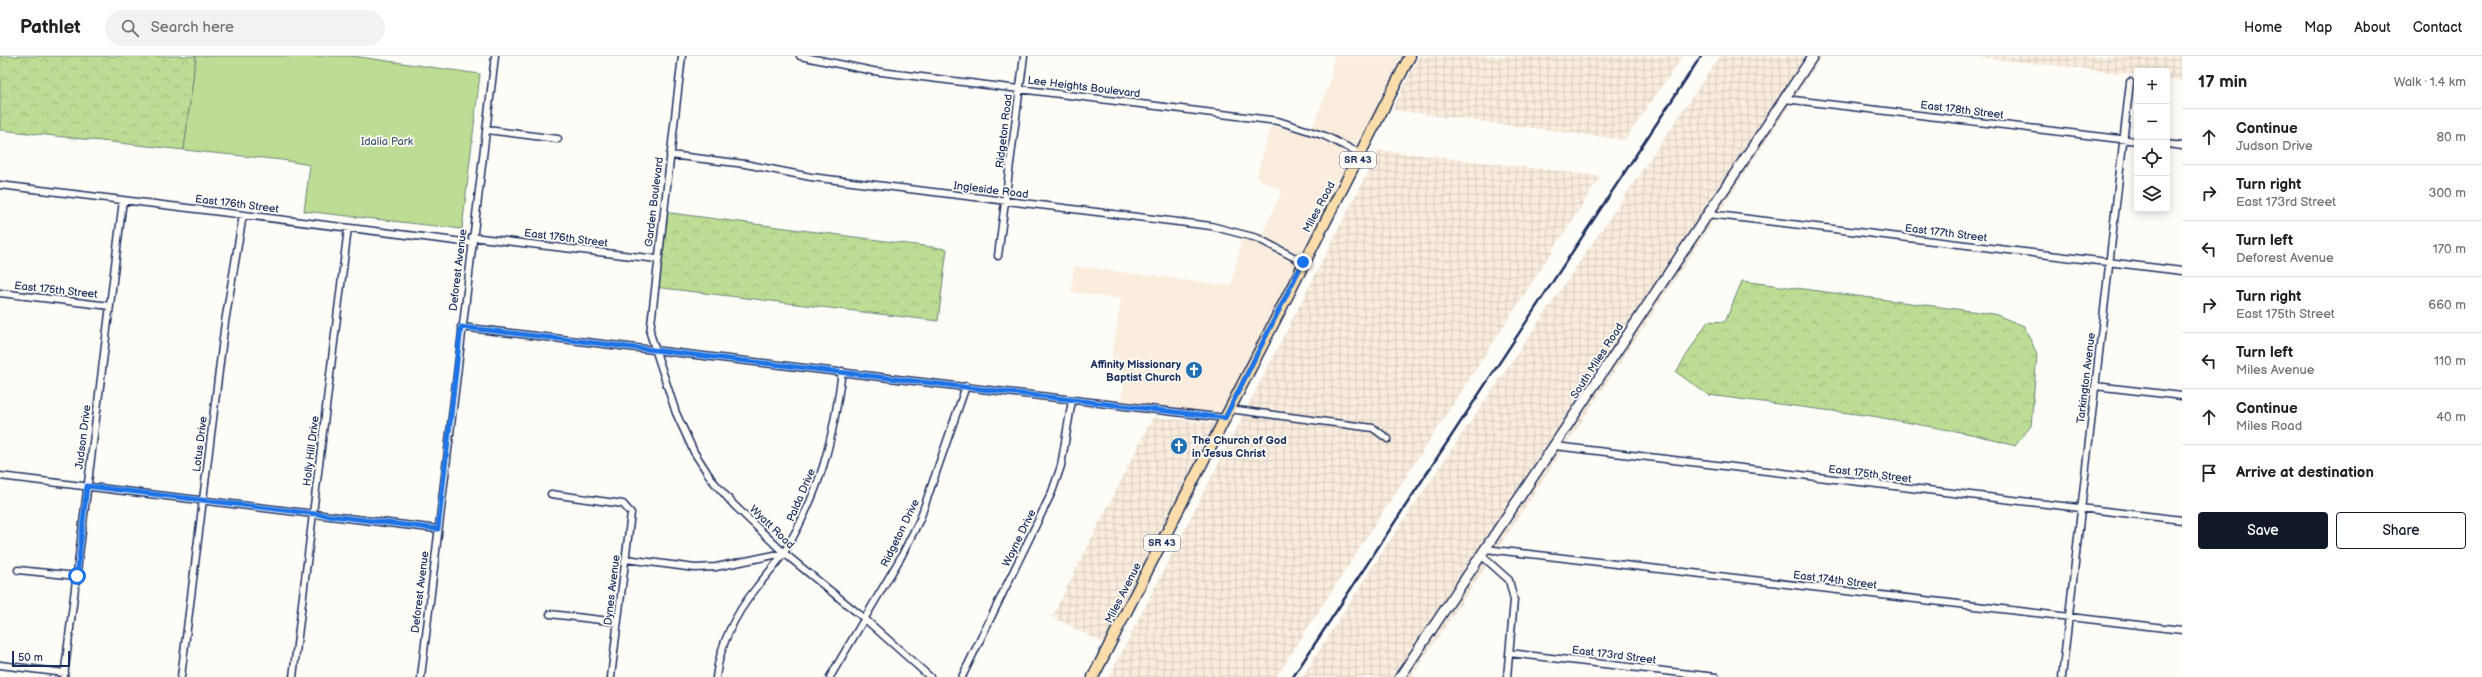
<!DOCTYPE html>
<html lang="en">
<head>
<meta charset="utf-8">
<style>
  body { margin:0; font-family:"Balsamiq Sans",sans-serif; background:#f2f2f2; color:#202124 }
  .controls { position:absolute; right:12px; top:12px; display:grid; overflow:hidden; border-radius:4px; box-shadow:0 2px 10px #0003 }
  .controls button { width:36px; height:36px; display:grid; place-items:center; padding:0; border:0; border-bottom:1px solid #e0e0e0; background:#fff; color:#202124; font:20px sans-serif }
  .scale { position:absolute; left:12px; bottom:10px; width:58px; box-sizing:border-box; padding-left:4px; border:2px solid #1b2f5e; border-top:0; font-size:11px; line-height:14px; white-space:nowrap; color:#1b2f5e; -webkit-text-stroke:3px #fdfcf7; paint-order:stroke }
  .stop { position:absolute; width:12px; height:12px; margin:-9px; border:3px solid #1a73e8; border-radius:50%; background:#fff }
  .stop.end { background:#1a73e8; border-color:#fff; box-shadow:0 1px 4px #0008 }
  .list { margin:0; padding:0; list-style:none }
  h2 { display:flex; justify-content:space-between; align-items:center; height:52px; margin:0; padding:0 16px; font-size:17px }
  h2 small { font-size:13px; font-weight:400; color:#757577 }
  .list li { display:grid; grid-template-columns:26px 1fr auto; gap:12px; align-items:center; box-sizing:border-box; height:56px; padding:0 16px; border-top:1px solid #e0e0e0 }
  .list b { display:block; font-size:15px; white-space:nowrap }
  .list p { margin:0; font-size:13px; white-space:nowrap; color:#757577 }
  .list em { font-size:13px; font-style:normal; color:#757577 }
  .actions { display:flex; gap:8px; padding:12px 16px }
  .actions a { flex:1; padding:9px 0; border:1px solid #111827; border-radius:4px; text-align:center; font-size:14px; color:#111827 }
  .actions .main { background:#111827; color:#fff }
  .icon { flex:none; width:22px; height:22px; fill:none; stroke:currentColor; stroke-width:2; stroke-linecap:round; stroke-linejoin:round }
  .map { position:relative; flex:none; width:2182px; height:621px; overflow:hidden }
  header { display:flex; align-items:center; gap:24px; box-sizing:border-box; height:56px; padding:0 20px; background:#fff; border-bottom:1px solid #e0e0e0 }
  header strong { font-size:19px }
  nav { display:flex; gap:22px; margin-inline-start:auto; font-size:14px }
  .search { width:280px; height:36px; background:#f2f2f2; display:flex; align-items:center; gap:10px; box-sizing:border-box; padding:0 14px; border-radius:22px; color:#757577; font-size:15px }
  main { display:flex }
  aside { flex:1; background:#fff }
  .map>svg:first-child { display:block }
  .built { fill:#faedde }
  .industrial { fill:url(#industrial-grid) }
  .forest { fill:url(#forest-crowns); stroke:#6c8679 }
  .park { fill:#bddc94; stroke:#6c8679 }
  .lines { fill:none; stroke-linecap:round; stroke-linejoin:round }
  .street-casing { stroke:#1b2f5e; stroke-width:9 }
  .secondary-casing { stroke:#1b2f5e; stroke-width:12 }
  .primary-casing { stroke:#1b2f5e; stroke-width:13 }
  .street { stroke:#fdfcf7; stroke-width:6 }
  .secondary { stroke:#fdfcf7; stroke-width:9 }
  .primary { stroke:#faddab; stroke-width:10 }
  .rail { stroke:#1b2f5e; stroke-width:2.5 }
  .route { stroke:#1a73e8; stroke-width:5 }
  .labels { text-anchor:middle; dominant-baseline:central; stroke-width:3.5; stroke-linejoin:round; paint-order:stroke }
  .shield { fill:#fdfcf7; stroke:#5f6c8c; stroke-width:1 }
  .shield-label { font-size:10px; font-weight:bold; fill:#1b2f5e }
  .street-label { font-size:11px; fill:#1b2f5e; stroke:#fdfcf7 }
  .park-label { font-size:11px; fill:#445a6c; stroke:#fdfcf7 }
  .poi-label { font-size:11px; font-weight:bold; fill:#1b2f5e; stroke:#fdfcf7; text-anchor:end }
</style>
</head>
<body>
<header>
<strong>Pathlet</strong>
<div class="search"><svg class="icon" aria-label="search" viewBox="0 0 24 24"><circle cx="10" cy="10" r="6"/><path d="M15 15l6 6"/></svg>Search here</div>
<nav><a>Home</a><a>Map</a><a>About</a><a>Contact</a></nav>
</header>
<main>
<div class="map">
<svg width="2182" height="621" viewBox="0 0 2182 621">
  <defs>
    <pattern id="industrial-grid" width="8" height="8" patternUnits="userSpaceOnUse"><rect width="8" height="8" fill="#faedde"/><path d="M0 4h8M4 0v8" fill="none" stroke="#d6ccc1"/></pattern>
    <pattern id="forest-crowns" width="20" height="18" patternUnits="userSpaceOnUse"><rect width="20" height="18" fill="#bddc94"/><path d="M2 6a3 3 0 1 1 6 0M12 15a3 3 0 1 1 6 0" fill="none" stroke="#a2bd82"/></pattern>
  </defs>
  <rect width="100%" height="100%" fill="#fdfcf7"/>
  <filter id="ink" filterUnits="userSpaceOnUse"><feTurbulence type="fractalNoise" baseFrequency=".025" numOctaves="2"/><feDisplacementMap in="SourceGraphic" scale="8" xChannelSelector="R" yChannelSelector="G"/><feConvolveMatrix kernelMatrix="1 2 1 2 8 2 1 2 1" color-interpolation-filters="sRGB"/></filter>
  <g filter="url(#ink)">
    <!-- built -->
    <path class="built" d="M1334,0H1410L1225,362L1121,350L1125,316L1110,313L1121,243L1071,236L1074,210L1231,230L1244,173L1263,177L1282,135L1256,121L1271,71L1313,70L1330,26Z"/>
    <!-- industrial -->
    <path class="industrial" d="M1419,0H1683L1625,84L1392,54Z
      M1720,0H1822L1493,500L1411,621H1302L1384,493Z
      M1970,0H2182V24L2167,23V15H2137V19Z
      M1379,94L1601,120L1276,621H1109Z
      M1153,361L1216,367L1106,588L1052,561Z"/>
    <!-- forest -->
    <path class="forest" d="M0,0H196L184,94L0,74Z
      M663,156L947,193L938,265L654,231Z
      M1742,225L1994,258L2024,270L2037,298L2031,370L2015,390L1976,379L1872,360L1708,339L1676,316L1708,265L1725,266Z"/>
    <!-- park -->
    <path class="park" d="M196,0H352L480,18L462,173L304,155L310,109L282,104L184,94Z"/>
    <g class="lines">
      <!-- street casing -->
      <g class="street-casing">
        <path id="street" d="M682,0L650,277L676,357L694,396L712,424L734,449L784,497L865,563L930,621
          M800,0L873,15L1278,65L1325,80L1361,98
          M1785,43L2137,85
          M487,74L558,83
          M2167,88L2182,90
          M670,99L745,108L811,121L1211,170L1257,182L1303,206
          M0,129L472,187
          M1708,158L2182,215
          M472,181L657,203
          M998,200L1024,0
          M0,237L110,250
          M461,271L1225,362
          M2095,330L2182,340
          M1229,353L1373,372L1388,383
          M1555,390L2182,464
          M0,420L438,473
          M551,438L623,448L631,457L611,621
          M1486,493L2182,574
          M1481,499L1509,524L1514,544L1507,621
          M626,503L695,512L716,511L784,497
          M18,514L77,520
          M550,558L618,566
          M1509,597L1716,621
          M0,609L65,617
          M64,621L123,144
          M181,621L225,266L243,159
          M293,621L348,172
          M421,621L495,0
          M716,621C720,588 736,557 757,531C766,519 777,508 785,495C821,434 833,385 842,315
          M830,621L901,501L920,463L966,330
          M962,621L1052,436L1061,410L1072,344
          M2062,621L2130,26"/>
      </g>
      <!-- secondary casing -->
      <g class="secondary-casing">
        <path id="secondary" d="M1400,621L1813,0"/>
      </g>
      <!-- primary casing -->
      <g class="primary-casing">
        <path id="primary" d="M1093,621L1410,0"/>
      </g>
      <!-- street -->
      <use href="#street" class="street"/>
      <!-- secondary -->
      <use href="#secondary" class="secondary"/>
      <!-- primary -->
      <use href="#primary" class="primary"/>
      <!-- rail -->
      <path class="rail" d="M1293,621L1701,0"/>
    </g>
  </g>
  <g class="lines" filter="url(#ink)">
    <!-- route -->
    <path class="route" d="M77,520L87,430L438,473L461,271L1225,362L1303,206"/>
  </g>
  <!-- icons -->
  <defs>
    <g id="church-disc" transform="scale(0.9)"><circle r="9.5" fill="#1f6fb2" stroke="#fdfcf7"/><path d="M-1.2-6h2.4v3.5h3.3v2.4h-3.3V6h-2.4V-.1h-3.3v-2.4h3.3Z" fill="#fff"/></g>
  </defs>
  <g fill-rule="evenodd">
    <use href="#church-disc" x="1194" y="314"/>
    <use href="#church-disc" x="1179" y="390"/>
  </g>
  <g class="labels">
    <!-- shield labels -->
    <g class="shield">
      <rect x="1340" y="96" width="36" height="16" rx="3"/>
      <rect x="1144" y="479" width="36" height="16" rx="3"/>
    </g>
    <g class="shield-label">
      <text x="1358" y="104">SR 43</text>
      <text x="1162" y="487">SR 43</text>
    </g>
    <!-- street labels -->
    <g class="street-label">
      <text transform="translate(1084 31) rotate(7)">Lee Heights Boulevard</text>
      <text transform="translate(1962 54) rotate(7)">East 178th Street</text>
      <text transform="translate(1004 75) rotate(-83)">Ridgeton Road</text>
      <text transform="translate(991 134) rotate(7)">Ingleside Road</text>
      <text transform="translate(654 146) rotate(-83)">Garden Boulevard</text>
      <text transform="translate(237 148) rotate(7)">East 176th Street</text>
      <text transform="translate(1319 151) rotate(-62)">Miles Road</text>
      <text transform="translate(1946 177) rotate(7)">East 177th Street</text>
      <text transform="translate(566 182) rotate(7)">East 176th Street</text>
      <text transform="translate(458 214) rotate(-83)">Deforest Avenue</text>
      <text transform="translate(56 234) rotate(6)">East 175th Street</text>
      <text transform="translate(1597 305) rotate(-57)">South Miles Road</text>
      <text transform="translate(2086 322) rotate(-83)">Tarkington Avenue</text>
      <text transform="translate(83 381) rotate(-83)">Judson Drive</text>
      <text transform="translate(200 388) rotate(-83)">Lotus Drive</text>
      <text transform="translate(311 395) rotate(-83)">Holly Hill Drive</text>
      <text transform="translate(1870 418) rotate(7)">East 175th Street</text>
      <text transform="translate(801 439) rotate(-67)">Palda Drive</text>
      <text transform="translate(772 471) rotate(44)">Wyatt Road</text>
      <text transform="translate(900 477) rotate(-64)">Ridgeton Drive</text>
      <text transform="translate(1019 482) rotate(-64)">Wayne Drive</text>
      <text transform="translate(1835 524) rotate(7)">East 174th Street</text>
      <text transform="translate(612 534) rotate(-83)">Dynes Avenue</text>
      <text transform="translate(420 536) rotate(-83)">Deforest Avenue</text>
      <text transform="translate(1123 537) rotate(-63)">Miles Avenue</text>
      <text transform="translate(1614 599) rotate(7)">East 173rd Street</text>
    </g>
    <!-- park labels -->
    <g class="park-label">
      <text x="387" y="85">Idalia Park</text>
    </g>
    <!-- poi labels -->
    <g class="poi-label">
      <text x="1181" y="308">Affinity Missionary<tspan x="1181" dy="13">Baptist Church</tspan></text>
      <text x="1192" y="384" text-anchor="start">The Church of God<tspan x="1192" dy="13">in Jesus Christ</tspan></text>
    </g>
  </g>
</svg>
<div class="controls">
<button>+</button>
<button>−</button>
<button><svg class="icon" aria-label="locate" viewBox="0 0 24 24"><circle cx="12" cy="12" r="6"/><path d="M12 2v4M12 18v4M2 12h4M18 12h4"/></svg></button>
<button><svg class="icon" aria-label="layers" viewBox="0 0 24 24"><path d="M12 4l9 5-9 5-9-5zM3 14l9 5 9-5"/></svg></button>
</div>
<div class="scale">50 m</div>
<div class="stop" style="left:77px;top:520px"></div>
<div class="stop end" style="left:1303px;top:206px"></div>
</div>
<aside>
<h2>17 min<small>Walk · 1.4 km</small></h2>
<ul class="list">
<li><svg class="icon" aria-label="ahead" viewBox="0 0 24 24"><path d="M12 20V5M6 11l6-6 6 6"/></svg><div><b>Continue</b><p>Judson Drive</p></div><em>80 m</em></li>
<li><svg class="icon" aria-label="right" viewBox="0 0 24 24"><path d="M7 20v-9h11M14 6l5 5-5 5"/></svg><div><b>Turn right</b><p>East 173rd Street</p></div><em>300 m</em></li>
<li><svg class="icon" aria-label="left" viewBox="0 0 24 24"><path d="M17 20v-9H6M10 6l-5 5 5 5"/></svg><div><b>Turn left</b><p>Deforest Avenue</p></div><em>170 m</em></li>
<li><svg class="icon" aria-label="right" viewBox="0 0 24 24"><path d="M7 20v-9h11M14 6l5 5-5 5"/></svg><div><b>Turn right</b><p>East 175th Street</p></div><em>660 m</em></li>
<li><svg class="icon" aria-label="left" viewBox="0 0 24 24"><path d="M17 20v-9H6M10 6l-5 5 5 5"/></svg><div><b>Turn left</b><p>Miles Avenue</p></div><em>110 m</em></li>
<li><svg class="icon" aria-label="ahead" viewBox="0 0 24 24"><path d="M12 20V5M6 11l6-6 6 6"/></svg><div><b>Continue</b><p>Miles Road</p></div><em>40 m</em></li>
<li><svg class="icon" aria-label="arrive" viewBox="0 0 24 24"><path d="M6 21V4h12l-3 4 3 4H6"/></svg><div><b>Arrive at destination</b></div></li>
</ul>
<div class="actions"><a class="main">Save</a><a>Share</a></div>
</aside>
</main>
</body>
</html>
